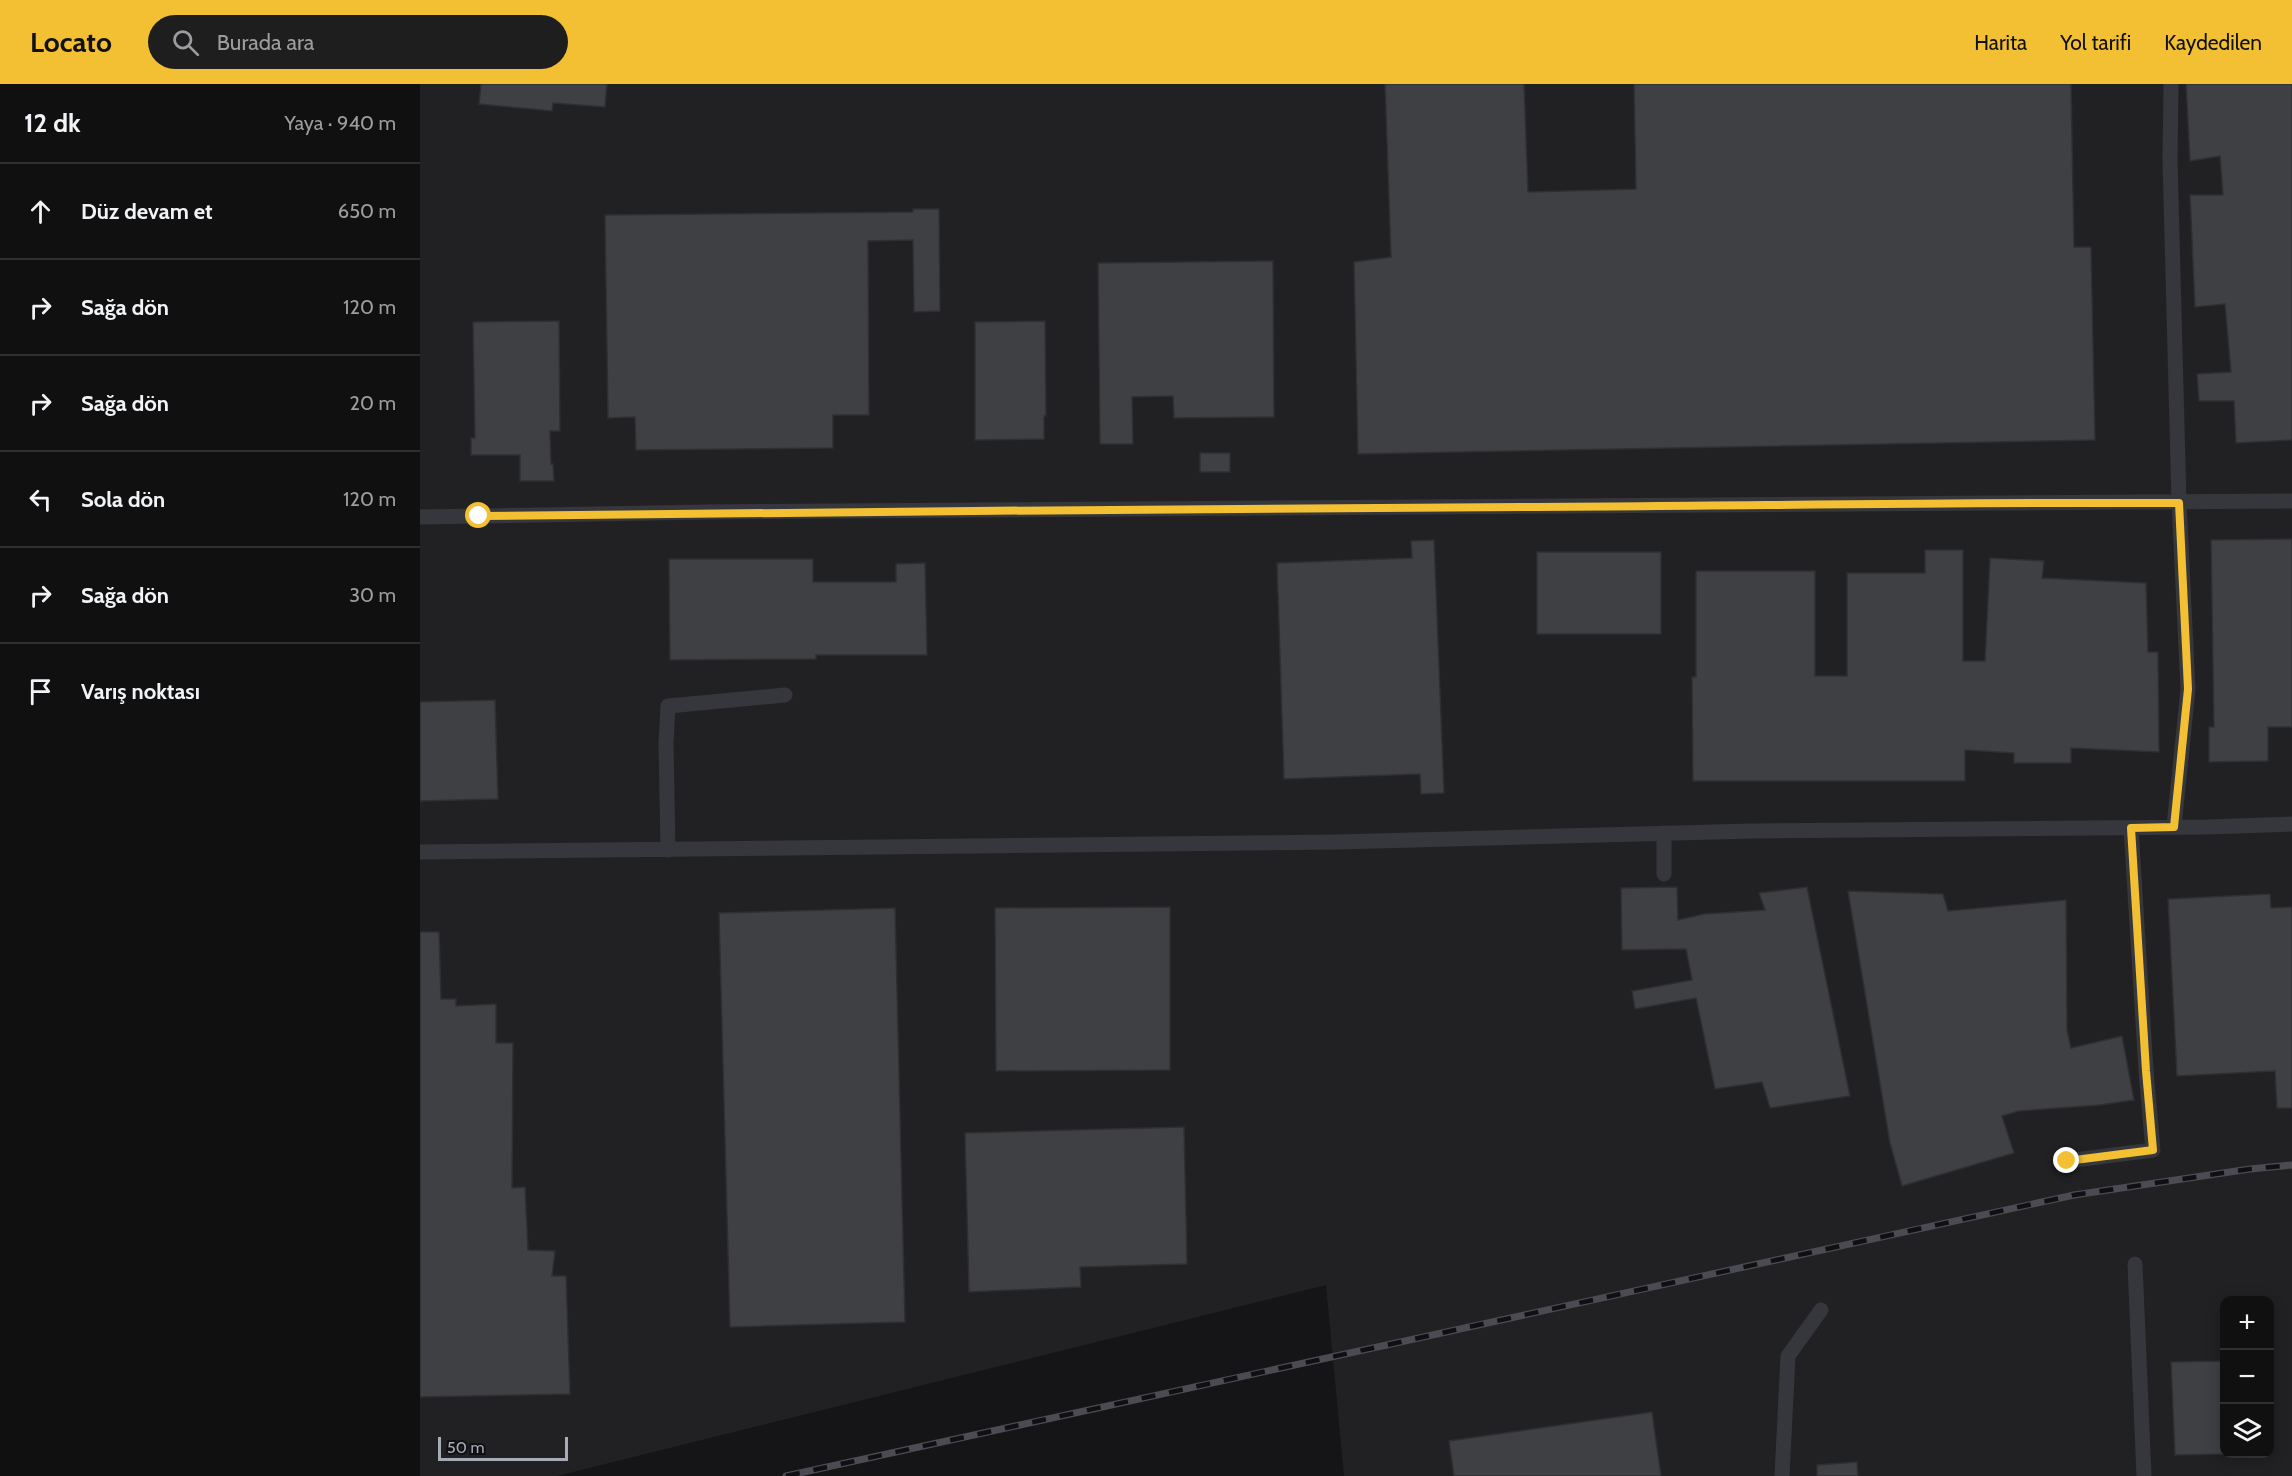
<!DOCTYPE html>
<html lang="tr">
<head>
<meta charset="utf-8">
<style>
  body { margin:0; font-family:Cabin,sans-serif; background:#1e1e1f; color:#f1f3f6 }
  .controls { position:absolute; right:18px; bottom:18px; display:grid; overflow:hidden; border-radius:12px; box-shadow:0 3px 15px #0003 }
  .controls button { width:54px; height:54px; display:grid; place-items:center; padding:0; border:0; border-bottom:2px solid #303031; background:#101011; color:#f1f3f6; font:30px sans-serif }
  .scale { position:absolute; left:18px; bottom:15px; width:130px; box-sizing:border-box; padding-left:6px; border:3px solid #a7abb7; border-top:0; font-size:16px; line-height:21px; white-space:nowrap; color:#a7abb7; -webkit-text-stroke:4px #101012; paint-order:stroke }
  .stop { position:absolute; width:18px; height:18px; margin:-14px; border:4px solid #f2c032; border-radius:50%; background:#fff }
  .stop.end { background:#f2c032; border-color:#fff; box-shadow:0 2px 6px #0008 }
  .list { margin:0; padding:0; list-style:none }
  h2 { display:flex; justify-content:space-between; align-items:center; height:78px; margin:0; padding:0 24px; font-size:26px }
  h2 small { font-size:20px; font-weight:400; color:#9c9d9f }
  .list li { display:grid; grid-template-columns:39px 1fr auto; gap:18px; align-items:center; box-sizing:border-box; height:96px; padding:0 24px; border-top:2px solid #303031 }
  .list b { display:block; font-size:22px; white-space:nowrap }
  .list em { font-size:20px; font-style:normal; color:#9c9d9f }
  .icon { flex:none; width:33px; height:33px; fill:none; stroke:currentColor; stroke-width:2; stroke-linecap:round; stroke-linejoin:round }
  .map { position:relative; flex:none; width:1872px; height:1392px; overflow:hidden }
  header { display:flex; align-items:center; gap:36px; box-sizing:border-box; height:84px; padding:0 30px; background:#f2c032; color:#111 }
  header strong { font-size:28px }
  nav { display:flex; gap:33px; margin-inline-start:auto; font-size:21px }
  .search { width:420px; height:54px; background:#1e1e1f; display:flex; align-items:center; gap:15px; box-sizing:border-box; padding:0 21px; border-radius:33px; color:#9c9d9f; font-size:22px }
  main { display:flex }
  aside { flex:1; background:#101011 }
  .map>svg:first-child { display:block }
  .built { fill:#212124; fill-rule:evenodd }
  .building { fill:#3f4044; stroke:#2f2f33; stroke-width:1.5 }
  .lines { fill:none; stroke-linecap:round; stroke-linejoin:round }
  .street { stroke:#36373c; stroke-width:15 }
  .rail-casing { stroke:#4b4c53; stroke-width:7 }
  .rail { stroke:#101012; stroke-width:4.5; stroke-dasharray:14; stroke-linecap:butt }
  .route { stroke:#f2c032; stroke-width:8 }
</style>
</head>
<body>
<header>
<strong>Locato</strong>
<div class="search"><svg class="icon" aria-label="search" viewBox="0 0 24 24"><circle cx="10" cy="10" r="6"/><path d="M15 15l6 6"/></svg>Burada ara</div>
<nav><a>Harita</a><a>Yol tarifi</a><a>Kaydedilen</a></nav>
</header>
<main>
<aside>
<h2>12 dk<small>Yaya · 940 m</small></h2>
<ul class="list">
<li><svg class="icon" aria-label="ahead" viewBox="0 0 24 24"><path d="M12 20V5M6 11l6-6 6 6"/></svg><div><b>Düz devam et</b></div><em>650 m</em></li>
<li><svg class="icon" aria-label="right" viewBox="0 0 24 24"><path d="M7 20v-9h11M14 6l5 5-5 5"/></svg><div><b>Sağa dön</b></div><em>120 m</em></li>
<li><svg class="icon" aria-label="right" viewBox="0 0 24 24"><path d="M7 20v-9h11M14 6l5 5-5 5"/></svg><div><b>Sağa dön</b></div><em>20 m</em></li>
<li><svg class="icon" aria-label="left" viewBox="0 0 24 24"><path d="M17 20v-9H6M10 6l-5 5 5 5"/></svg><div><b>Sola dön</b></div><em>120 m</em></li>
<li><svg class="icon" aria-label="right" viewBox="0 0 24 24"><path d="M7 20v-9h11M14 6l5 5-5 5"/></svg><div><b>Sağa dön</b></div><em>30 m</em></li>
<li><svg class="icon" aria-label="arrive" viewBox="0 0 24 24"><path d="M6 21V4h12l-3 4 3 4H6"/></svg><div><b>Varış noktası</b></div></li>
</ul>
</aside>
<div class="map">
<svg width="1872" height="1392" viewBox="0 0 1872 1392">
  <rect width="100%" height="100%" fill="#151517"/>
  <!-- built -->
  <path class="built" d="M0,0H1872V1392H924L906,1201L137,1392H0ZM1804,1216H1850V1370H1804Z"/>
  <!-- building -->
  <path class="building" d="M61,0H187L185,23L133,19L132,27L59,20Z
    M965,0H1104L1108,108L1216,105L1214,0H1651L1654,163H1671L1675,356L938,370L934,178L971,173Z
    M1766,0H1872V356L1816,359L1814,317H1779L1777,290L1811,288L1805,220L1775,223L1770,111H1803L1800,72L1770,77Z
    M493,125H519L520,227L494,228L493,156L448,157L449,331H413V364L216,366L215,333L188,334L185,131L493,128Z
    M853,177L854,333L754,334L753,312L712,313L713,360H680L678,179Z
    M139,237L140,347H130L131,380H133L134,397H100V371H51V354H55L53,238Z
    M625,237L626,332H624V355L555,356V238Z
    M780,369H810V388H780Z
    M1872,455V643H1848V677L1789,678V643H1794L1791,456Z
    M1014,456L1024,709L1001,710L1000,690L864,695L857,479L992,474L991,457Z
    M1505,466H1543V577H1565L1570,474L1624,477L1622,494L1726,499L1728,568H1738L1739,668L1651,664V679H1594V669L1545,666V697H1273L1272,593H1276V487H1395V592H1427V489H1505Z
    M1117,468H1241V550H1117Z
    M249,475H393V498H476V480L505,479L507,571H396V575L250,576Z
    M75,616L78,715L0,717V618Z
    M1257,803L1258,836L1284,830L1345,826L1339,809L1387,803L1430,1012L1350,1024L1342,998L1295,1005L1276,914L1215,925L1212,907L1272,896L1266,865L1202,866L1201,804Z
    M1428,807L1523,810L1528,827L1646,816L1647,946L1651,964L1702,952L1714,1016L1680,1021L1599,1027L1582,1032L1594,1069L1482,1102L1470,1059Z
    M1850,810L1851,824L1872,823V1024H1857L1855,987L1757,992L1748,815Z
    M750,823V986L576,987L575,824Z
    M475,824L485,1238L310,1243L299,829Z
    M0,848H19L21,915H36V922L76,920V959H93L92,1104L105,1103L108,1166L135,1167L132,1192H146L150,1310L0,1313Z
    M764,1043L767,1180L660,1183L661,1203L549,1208L545,1049Z
    M1804,1277V1370L1755,1371L1751,1278Z
    M1232,1328L1241,1392H1034L1029,1357Z
    M1437,1378L1438,1392H1397V1381Z"/>
  <g class="lines">
    <!-- street -->
    <path class="street" d="M1751,0L1750,75L1759,419L1768,605L1754,743
      M0,433L287,428L1872,417
      M248,766L246,659L248,622L365,611
      M0,768L917,758L1333,747L1787,743L1872,740
      M1244,790V749
      M1647,1077L1733,1066L1726,987L1711,744
      M1715,1180L1724,1392
      M1362,1392L1368,1272L1401,1226"/>
    <!-- rail casing -->
    <g class="rail-casing">
      <path id="rail" d="M366,1392L1654,1111L1830,1085L1872,1081"/>
    </g>
    <!-- rail -->
    <use href="#rail" class="rail"/>
  </g>
  <g class="lines">
    <!-- route -->
    <path class="route" d="M59,432C406,427 754,426 1101,423C1320,422 1539,418 1759,419L1768,605L1754,743L1711,744L1726,987L1733,1066L1647,1077"/>
  </g>
</svg>
<div class="controls">
<button>+</button>
<button>−</button>
<button><svg class="icon" aria-label="layers" viewBox="0 0 24 24"><path d="M12 4l9 5-9 5-9-5zM3 14l9 5 9-5"/></svg></button>
</div>
<div class="scale">50 m</div>
<div class="stop" style="left:59px;top:432px"></div>
<div class="stop end" style="left:1647px;top:1077px"></div>
</div>
</main>
</body>
</html>
